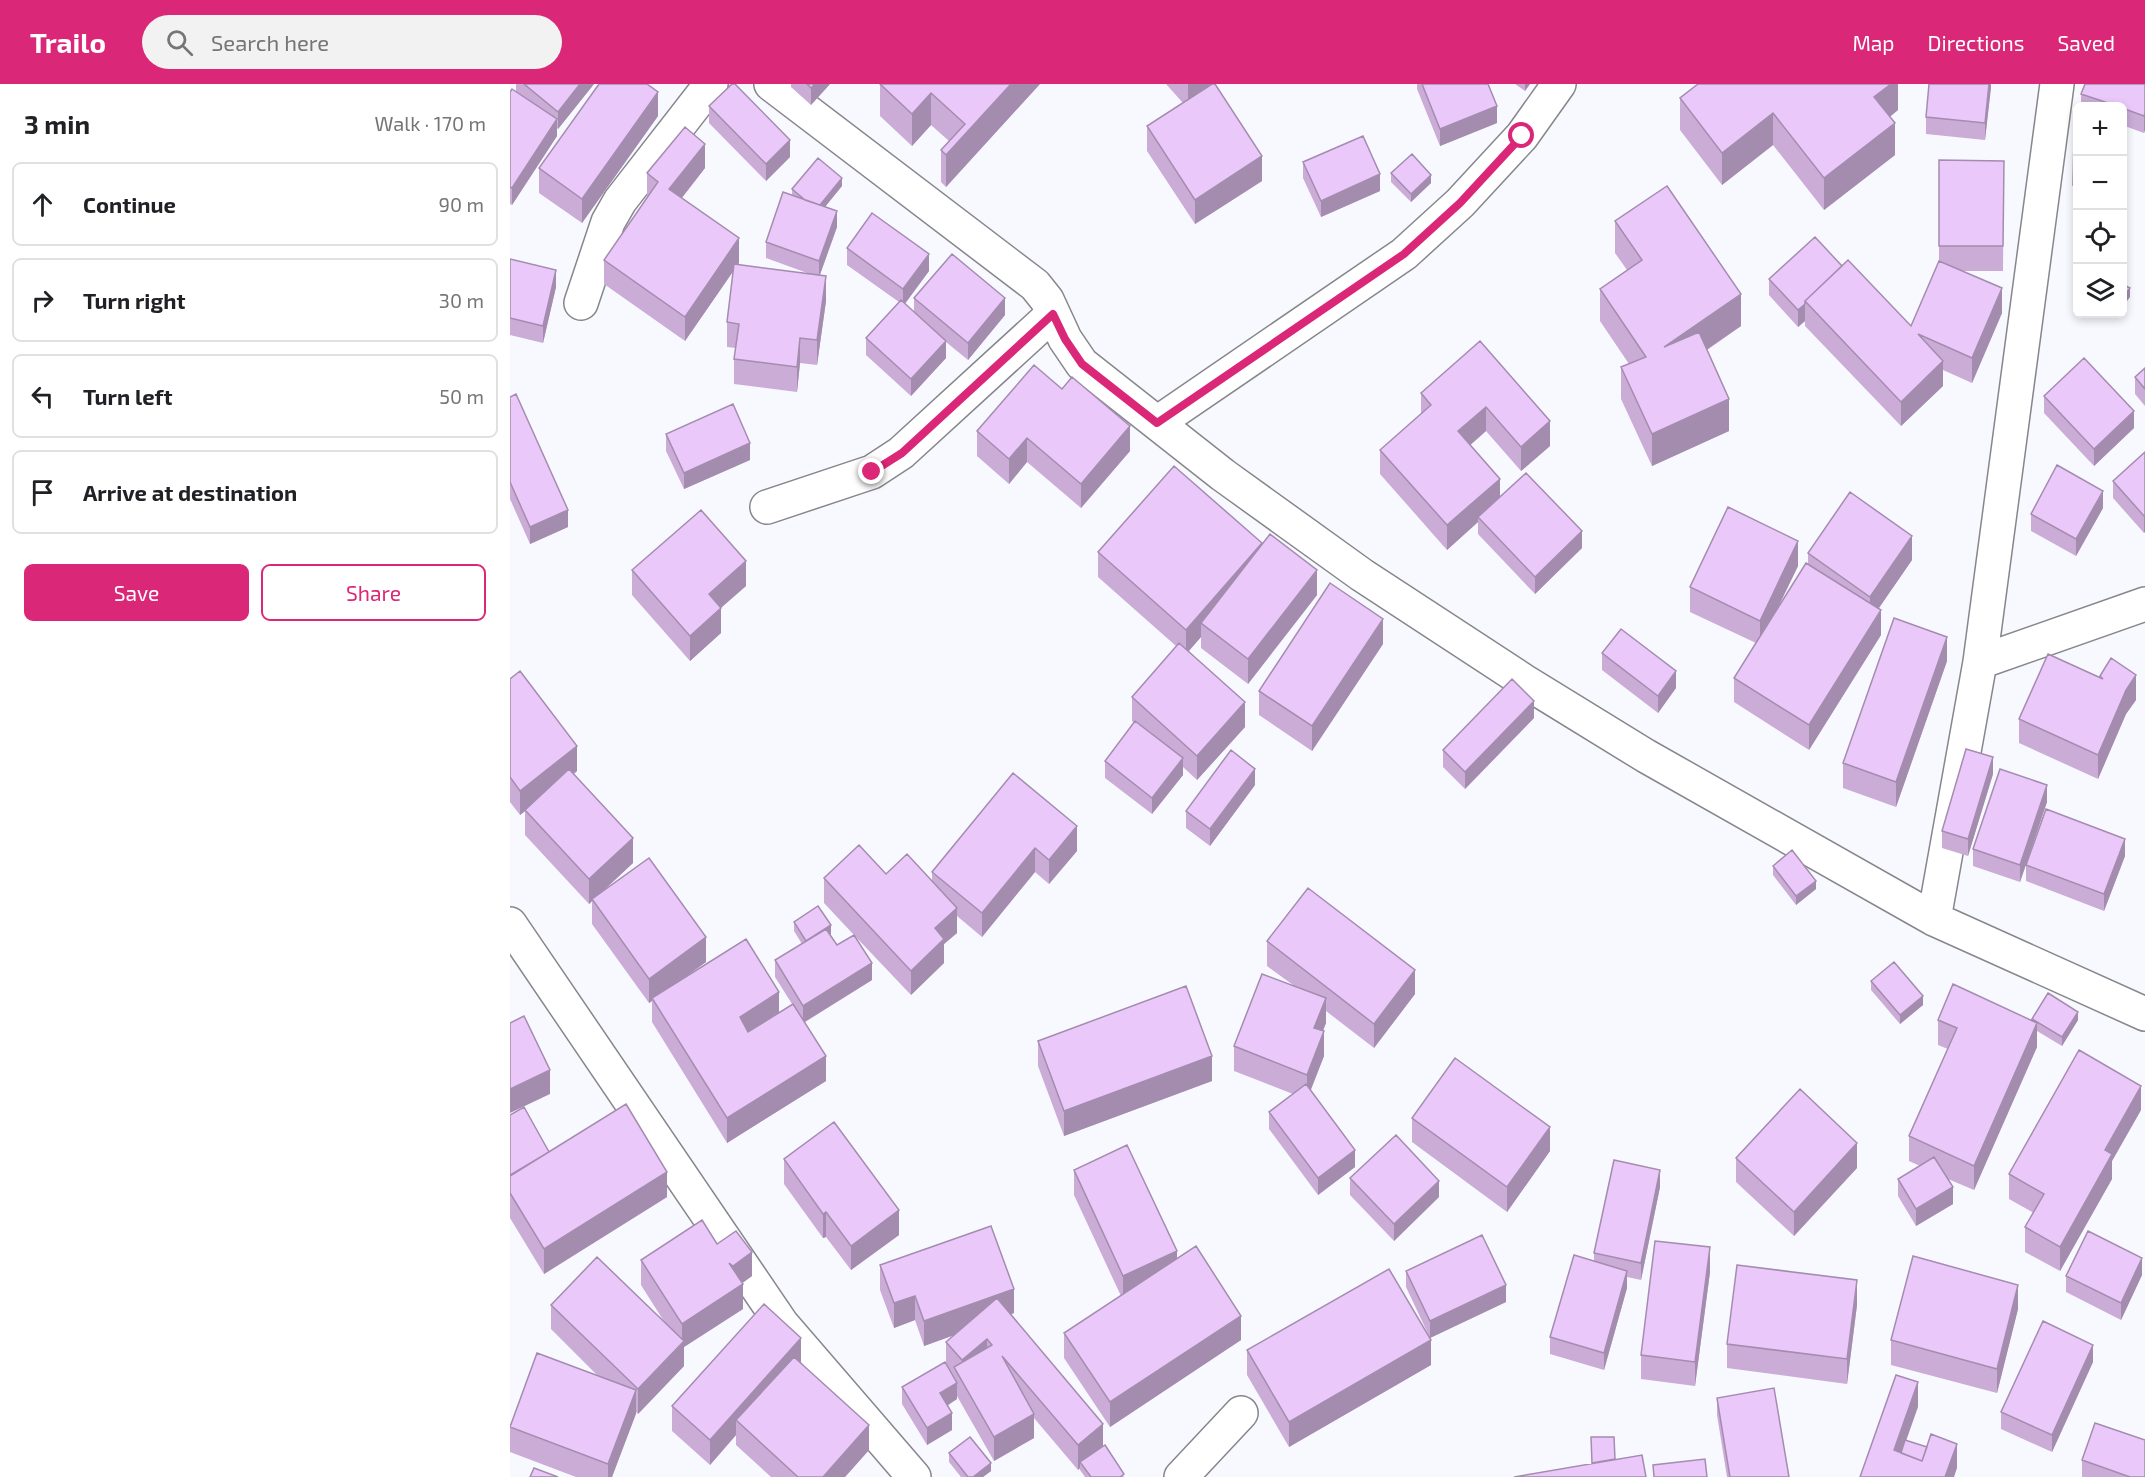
<!DOCTYPE html>
<html lang="en">
<head>
<meta charset="utf-8">
<style>
  body { margin:0; font-family:"Exo 2",sans-serif; background:#f2f2f2; color:#202124 }
  .controls { position:absolute; right:18px; top:18px; display:grid; overflow:hidden; border-radius:9px; box-shadow:0 3px 9px #0003 }
  .controls button { width:54px; height:54px; display:grid; place-items:center; padding:0; border:0; border-bottom:2px solid #e0e0e0; background:#fff; color:#202124; font:30px sans-serif }
  .stop { position:absolute; width:18px; height:18px; margin:-14px; border:4px solid #db2777; border-radius:50%; background:#fff }
  .stop.end { background:#db2777; border-color:#fff; box-shadow:0 2px 6px #0008 }
  .list { margin:0; padding:0; list-style:none }
  h2 { display:flex; justify-content:space-between; align-items:center; height:78px; margin:0; padding:0 24px; font-size:26px }
  h2 small { font-size:20px; font-weight:400; color:#757577 }
  .list li { display:grid; grid-template-columns:39px 1fr auto; gap:18px; align-items:center; box-sizing:border-box; height:84px; margin:0 12px 12px; padding:0 12px; border:2px solid #e0e0e0; border-radius:9px }
  .list b { display:block; font-size:22px; white-space:nowrap }
  .list em { font-size:20px; font-style:normal; color:#757577 }
  .actions { display:flex; gap:12px; padding:18px 24px }
  .actions a { flex:1; padding:14px 0; border:2px solid #db2777; border-radius:9px; text-align:center; font-size:21px; color:#db2777 }
  .actions .main { background:#db2777; color:#fff }
  .icon { flex:none; width:33px; height:33px; fill:none; stroke:currentColor; stroke-width:2; stroke-linecap:round; stroke-linejoin:round }
  .map { position:relative; flex:none; width:1635px; height:1393px; overflow:hidden }
  header { display:flex; align-items:center; gap:36px; box-sizing:border-box; height:84px; padding:0 30px; background:#db2777; color:#fff }
  header strong { font-size:28px }
  nav { display:flex; gap:33px; margin-inline-start:auto; font-size:21px }
  .search { width:420px; height:54px; background:#f2f2f2; display:flex; align-items:center; gap:15px; box-sizing:border-box; padding:0 21px; border-radius:33px; color:#757577; font-size:22px }
  main { display:flex }
  aside { flex:1; background:#fff }
  .map>svg:first-child { display:block }
  .lines { fill:none; stroke-linecap:round; stroke-linejoin:round }
  .minor-casing { stroke:#86868c; stroke-width:36 }
  .minor { stroke:#fff; stroke-width:33 }
  .wall { fill:#caacd7 }
  .shaded-wall { fill:#a48caf }
  .building { fill:#ebc8fa; stroke:#a48caf; stroke-width:1.5 }
  .route { stroke:#db2777; stroke-width:8 }
</style>
</head>
<body>
<header>
<strong>Trailo</strong>
<div class="search"><svg class="icon" aria-label="search" viewBox="0 0 24 24"><circle cx="10" cy="10" r="6"/><path d="M15 15l6 6"/></svg>Search here</div>
<nav><a>Map</a><a>Directions</a><a>Saved</a></nav>
</header>
<main>
<aside>
<h2>3 min<small>Walk · 170 m</small></h2>
<ul class="list">
<li><svg class="icon" aria-label="ahead" viewBox="0 0 24 24"><path d="M12 20V5M6 11l6-6 6 6"/></svg><div><b>Continue</b></div><em>90 m</em></li>
<li><svg class="icon" aria-label="right" viewBox="0 0 24 24"><path d="M7 20v-9h11M14 6l5 5-5 5"/></svg><div><b>Turn right</b></div><em>30 m</em></li>
<li><svg class="icon" aria-label="left" viewBox="0 0 24 24"><path d="M17 20v-9H6M10 6l-5 5 5 5"/></svg><div><b>Turn left</b></div><em>50 m</em></li>
<li><svg class="icon" aria-label="arrive" viewBox="0 0 24 24"><path d="M6 21V4h12l-3 4 3 4H6"/></svg><div><b>Arrive at destination</b></div></li>
</ul>
<div class="actions"><a class="main">Save</a><a>Share</a></div>
</aside>
<div class="map">
<svg width="1635" height="1393" viewBox="0 0 1635 1393">
  <rect width="100%" height="100%" fill="#f8f9ff"/>
  <g class="lines">
    <!-- minor casing -->
    <g class="minor-casing">
      <path id="minor" d="M261,0L525,201L537,216L555,255L572,280L713,391L852,491L1014,597L1136,672L1424,835L1635,930
        M71,219L98,138L110,117L201,0
        M647,339L894,170L950,119L1012,52L1049,0
        M257,423L362,388L391,369L543,230
        M1470,578L1635,520
        M1424,835L1470,578L1547,0
        M0,840L272,1240L404,1393
        M671,1393L731,1329"/>
    </g>
    <!-- minor -->
    <use href="#minor" class="minor"/>
  </g>
  <!-- wall -->
  <path class="wall" d="M6,0H84L48,45L47,44V52L2,121L0,120V8L6,7Z
    M281,0H320L301,21L281,3Z
    M370,0H530L436,103L431,98V66L439,57L421,41L402,62L370,32Z
    M656,0H705L752,97L685,140L637,67V42L673,19Z
    M907,0H978L987,39L930,62L907,5Z
    M1005,0H1020L1015,7Z
    M1388,0V26L1380,33L1385,71L1314,126L1263,61L1212,101L1170,46V14Z
    M1481,0L1475,56L1416,50V33Z
    M1635,0V46L1634,49L1612,41V22H1571V10Z
    M199,22L280,73L256,97L199,39Z
    M148,32L72,139L29,109V84Z
    M1568,53V118H1563V101Z
    M1429,76L1494,77L1493,187H1452L1492,229L1462,299L1433,286V302L1391,342L1295,242V237L1288,243L1259,211V195L1332,182L1401,242L1429,178Z
    M793,78L870,107L811,133L793,94Z
    M195,84L172,114L229,179L227,181L300,190L256,174V158L282,111V105L332,102L315,122L327,143L310,191L316,217L307,281L290,279L287,308L224,300V275L226,264L217,263V238L223,187L175,257L94,200V176L137,113V89Z
    M881,89L921,99L901,118L881,98Z
    M1105,137L1231,242L1197,266L1219,347L1142,382L1111,315V283L1119,280L1090,237V205L1117,186L1105,169Z
    M337,164L419,187L395,220L404,229V214L495,231L458,276L436,258V274L401,312L356,271V254L389,218L337,181Z
    M0,175L46,203L33,259L0,251Z
    M970,257L1040,362L1011,387L976,347L960,361L990,413L1072,464L1025,510L968,450V438L937,466L870,390V366L911,330V309Z
    M1635,284V322L1625,310V293Z
    M1534,312L1624,344L1584,382L1534,329Z
    M0,313L58,443L20,460L0,415Z
    M467,347L620,367L571,424L517,378L499,400L467,372Z
    M156,350L240,376L174,405L156,367Z
    M1635,368L1634,449L1603,414V397Z
    M1593,424L1566,472L1521,447V430Z
    M752,462L807,511L738,600L691,564V553L679,567L735,643L687,696L673,683V691L642,730L595,694V677L624,639L622,637V613L666,562L588,493V468Z
    M1298,469L1402,476L1368,525L1371,551L1299,666L1224,618V594L1246,559L1180,528V503L1288,482L1267,525L1298,480Z
    M122,486L236,502L211,524V549L180,577L122,511Z
    M873,560L802,667L749,631V607Z
    M1092,569L1166,604L1148,629L1092,586Z
    M1437,577L1386,723L1333,704V679Z
    M1590,592L1626,616L1616,630L1588,695L1509,659V635L1590,593Z
    M0,595L67,687L64,690L123,779L90,810L196,878L178,891L269,928L282,920L265,893V876L292,860L284,847V838L321,850H320L327,861L344,851L314,819V794L376,790L422,798V788L503,689L567,767L539,800L525,788L472,853L447,832V849L434,860V879L401,911L344,851L362,896L295,938L316,997L217,1059L142,938V917L139,919L82,840V817L79,820L15,751V727L10,731L0,718Z
    M1024,634L955,705L933,683V666Z
    M1483,690L1458,772L1432,764V747Z
    M745,701L700,762L676,744V727Z
    M1537,718L1518,774L1615,772L1594,827L1516,797V781L1510,798L1463,782V765Z
    M1263,782L1306,805L1286,821L1263,791Z
    M757,857L905,910L864,964L816,927V939L813,947L814,972L800,1006L845,1083L808,1111L759,1045V1028L783,1010L724,987V962L783,901L757,882Z
    M1361,897L1413,921L1390,940L1361,906Z
    M1522,935L1568,936L1552,962L1527,947V963L1464,1106L1438,1095L1443,1120L1406,1142L1388,1112V1095L1410,1082L1399,1077V1052L1438,965L1428,961V936H1522Z
    M528,957L702,997L554,1052L528,982Z
    M1631,1026L1602,1077V1095L1550,1187L1515,1168V1143L1524,1129L1499,1115V1090Z
    M0,1031L39,1068L157,1113L34,1190L0,1134Z
    M902,1034L1040,1067L997,1128L902,1058Z
    M1226,1074L1347,1084L1284,1152L1226,1098Z
    M274,1075L389,1151L341,1186L316,1153L313,1154L274,1100Z
    M564,1086L667,1175L731,1256L600,1343L554,1274V1249L611,1212L564,1111Z
    M840,1094L929,1113L884,1157L840,1111Z
    M1150,1103L1131,1196L1117,1193V1204L1094,1286L1040,1270V1253L1084,1177V1169Z
    M207,1160L242,1192L232,1199L233,1225L174,1263V1282L128,1330L126,1328L102,1393H66L0,1368V1342L88,1292L41,1245V1221L155,1239L131,1201V1176Z
    M370,1181L504,1229L500,1231L614,1393H575L570,1386V1384L568,1386L524,1334V1354L484,1377L447,1312V1315L437,1322L442,1346L417,1361L392,1320V1303L436,1281V1258L445,1251L414,1262L405,1236L384,1244L370,1206Z
    M896,1187L996,1218L920,1254L921,1281L779,1363L737,1291V1266L920,1254L896,1203Z
    M1200,1188L1185,1302L1131,1295V1271Z
    M1632,1191L1611,1236L1556,1208V1192Z
    M1347,1221L1337,1300L1217,1284V1260Z
    M1508,1225L1487,1309L1381,1281V1256Z
    M291,1278L359,1366L335,1393H261L226,1361V1351L200,1381L162,1347V1322Z
    M1583,1278L1542,1368L1491,1345V1328Z
    M1207,1314L1279,1393H1217L1207,1331Z
    M439,1369L481,1387L473,1393H451L439,1378Z
    M1572,1376L1635,1393H1572Z"/>
  <!-- shaded-wall -->
  <path class="shaded-wall" d="M70,0H84L48,45V28Z
    M305,0H320L301,21V4Z
    M501,0H530L436,103V71Z
    M678,0H704L678,24Z
    M1015,0H1020L1015,7Z
    M1381,0H1388V26L1364,45V13Z
    M1479,0H1481V4L1475,56V39Z
    M148,8V32L72,139V115Z
    M421,9V41L402,62V30Z
    M987,22V39L930,62V45Z
    M1263,29V61L1212,101V69Z
    M1635,29V46L1634,49V32Z
    M47,35V52L2,121V104Z
    M1385,39V71L1314,126V94Z
    M280,56V73L256,97V80Z
    M195,60V84L159,130V105Z
    M752,72V97L685,140V116Z
    M870,90V107L811,133V117Z
    M921,91V99L901,118V110Z
    M332,94V102L307,133V125Z
    M327,127V143L309,193V177Z
    M229,154V179L175,257V233Z
    M419,170V187L393,222V205Z
    M46,186V203L33,259V242Z
    M316,192V217L307,281V256Z
    M1492,204V229L1462,299V274Z
    M1620,204V213L1612,224V215Z
    M1231,210V242L1154,295V263Z
    M495,214V231L458,276V259Z
    M1295,220V237L1288,243V226Z
    M290,254V279L287,308V283Z
    M436,257V274L401,312V295Z
    M1433,277V302L1391,342V318Z
    M1219,315V347L1142,382V350Z
    M976,323V347L948,372V347Z
    M1624,327V344L1584,382V365Z
    M1040,337V362L1011,387V363Z
    M620,342V367L571,424V400Z
    M517,354V378L499,400V375Z
    M240,359V376L174,405V389Z
    M990,395V420L968,433V438L937,466V441Z
    M1593,407V424L1566,472V455Z
    M58,426V443L20,460V443Z
    M1635,431V448L1634,449V432Z
    M1072,447V464L1025,510V493Z
    M1402,452V476L1360,537V513Z
    M1288,457V482L1250,561V537Z
    M752,459V484L691,539V553L676,570V546Z
    M236,477V502L199,534V510Z
    M807,486V511L738,600V575Z
    M211,524V549L180,577V552Z
    M1371,526V551L1299,666V641Z
    M873,535V560L802,667V642Z
    M1437,553V577L1386,723V698Z
    M1166,587V604L1148,629V612Z
    M1626,591V616L1616,630L1588,695V671L1616,606Z
    M1024,617V634L955,705V688Z
    M735,618V643L687,696V672Z
    M67,662V687L10,731V707Z
    M1483,673V690L1458,772V755Z
    M673,674V691L642,730V714Z
    M745,685V701L700,762V745Z
    M1537,701V718L1510,798V781Z
    M567,742V767L539,800V776Z
    M123,754V779L79,820V795Z
    M1615,755V772L1594,827V810Z
    M525,764V788L472,853V829Z
    M1306,797V805L1286,821V812Z
    M447,824V849L434,860V879L401,911V887L425,844Z
    M321,841V850L296,866V857Z
    M196,853V878L143,916L142,914V917L139,919V895Z
    M362,879V896L293,939V922Z
    M905,886V910L864,964V940Z
    M269,908V933L230,958V933Z
    M1413,912V921L1390,940V931Z
    M816,914V939L804,968V944Z
    M1568,928V936L1552,962V953Z
    M1527,939V963L1464,1106V1082Z
    M814,947V972L797,1016V991Z
    M316,972V997L217,1059V1034Z
    M702,972V997L554,1052V1027Z
    M40,986V1010L0,1029V1005Z
    M1631,1002V1026L1602,1077V1095L1550,1187V1163L1595,1066Z
    M1040,1043V1067L997,1128V1103Z
    M1347,1059V1084L1284,1152V1128Z
    M845,1066V1083L808,1111V1094Z
    M1150,1086V1103L1131,1196V1179Z
    M157,1088V1113L34,1190V1165Z
    M929,1097V1113L884,1157V1140Z
    M1443,1103V1120L1406,1142V1125Z
    M389,1126V1151L341,1186V1162Z
    M316,1128V1153L313,1154V1130Z
    M1200,1163V1188L1185,1302V1278Z
    M667,1167V1192L613,1217V1192Z
    M242,1168V1192L223,1206V1182Z
    M1632,1174V1191L1611,1236V1219Z
    M1117,1187V1204L1094,1286V1269Z
    M1347,1196V1221L1337,1300V1275Z
    M233,1200V1225L174,1263V1282L128,1330V1305L172,1260V1240Z
    M996,1201V1218L920,1254V1237Z
    M1508,1201V1225L1487,1309V1285Z
    M504,1205V1229L414,1262V1237Z
    M405,1212V1236L384,1244V1219Z
    M731,1232V1256L600,1343V1318Z
    M291,1254V1278L234,1343L226,1336V1351L200,1381V1356Z
    M477,1255V1279L452,1296V1276Z
    M921,1256V1281L779,1363V1338Z
    M1583,1261V1278L1542,1368V1351Z
    M1408,1298V1323L1384,1391V1366Z
    M447,1299V1315L430,1326V1309Z
    M126,1306V1330L102,1393H98V1380Z
    M442,1329V1346L417,1361V1344Z
    M524,1330V1354L484,1377V1353Z
    M593,1340V1364L570,1378V1384L568,1386V1361Z
    M359,1341V1366L335,1393H313Z
    M1447,1360V1384L1444,1393H1435Z
    M481,1379V1387L473,1393H463Z"/>
  <!-- building -->
  <path class="building" d="M14,0H70L48,28Z
    M89,0H137L148,8L72,115L29,84Z
    M222,0H225L280,56L256,80L199,22Z
    M297,0H305L301,4Z
    M370,0H501L436,71L431,66L455,40L421,9L402,30Z
    M702,0H705L752,72L685,116L637,42Z
    M912,0H978L987,22L930,45Z
    M1188,0H1381L1364,13L1385,39L1314,94L1263,29L1212,69L1170,14Z
    M1419,0H1479L1475,39L1416,33Z
    M1575,0H1635V29L1634,32L1612,24V22H1607L1571,10Z
    M2,5L47,35L2,104L0,103V8Z
    M175,43L195,60L159,105L229,154L175,233L94,176L148,98L137,89Z
    M853,52L870,90L811,117L793,78Z
    M1564,53H1568V101H1563Z
    M902,70L921,91L901,110L881,89Z
    M308,74L332,94L310,121L295,116L282,105Z
    M1429,76L1494,77L1493,162H1429Z
    M1157,102L1231,210L1154,263L1189,248L1219,315L1142,350L1111,283L1136,273L1090,205L1132,176L1105,137Z
    M273,108L327,127L309,177L256,158Z
    M362,129L419,170L393,205L337,164Z
    M1305,153L1332,182L1295,217V220L1288,226L1259,195Z
    M442,170L495,214L458,259L404,214Z
    M0,175L46,186L33,242L0,234Z
    M1338,176L1401,242L1429,177L1492,204L1462,274L1408,250L1433,277L1391,318L1295,217Z
    M224,180L316,192L307,256L290,254L287,283L224,275L229,240L217,238Z
    M1612,200L1620,204L1612,215Z
    M391,216L436,257L401,295L356,254Z
    M970,257L1040,337L1011,363L976,323L948,347L990,395L937,441L870,366L921,321L911,309Z
    M1574,274L1624,327L1584,365L1534,312Z
    M524,281L552,305L562,293L620,342L571,400L517,354L499,375L467,347Z
    M1635,284V305L1625,293Z
    M6,310L58,426L20,443L0,398V313Z
    M223,320L240,359L174,389L156,350Z
    M1635,368V431L1634,432L1603,397Z
    M1547,381L1593,407L1566,455L1521,430Z
    M664,382L752,459L676,546L588,468Z
    M1016,389L1072,447L1025,493L968,433Z
    M1340,408L1402,452L1360,513L1298,469Z
    M1218,423L1288,457L1250,537L1180,503Z
    M191,426L236,477L199,510L211,524L180,552L122,486Z
    M760,450L807,486L738,575L691,539Z
    M1296,479L1371,526L1299,641L1224,594Z
    M820,499L873,535L802,642L749,607Z
    M1384,534L1437,553L1386,698L1333,679Z
    M1111,545L1166,587L1148,612L1092,569Z
    M669,559L735,618L687,672L622,613Z
    M1538,570L1593,595L1590,592L1601,574L1626,591L1616,606L1588,671L1509,635Z
    M10,587L67,662L10,707L0,693V595Z
    M1002,595L1024,617L955,688L933,666Z
    M625,637L673,674L642,714L595,677Z
    M1456,665L1483,673L1458,755L1432,747Z
    M721,666L745,685L700,745L676,727Z
    M59,685L123,754L79,795L15,726Z
    M1490,685L1537,701L1510,781L1463,765Z
    M503,689L567,742L539,776L525,764L472,829L422,788Z
    M1536,725L1615,755L1594,810L1516,781Z
    M349,761L376,790L397,770L447,824L425,844L434,855L401,887L314,794Z
    M1282,766L1306,797L1286,812L1263,782Z
    M139,774L196,853L139,895L82,815Z
    M798,804L905,886L864,940L757,857Z
    M308,822L321,841L296,857L284,838Z
    M316,845L327,861L344,851L362,879L293,922L265,876Z
    M236,855L269,908L230,933L238,948L283,920L316,972L217,1034L142,914Z
    M1384,878L1413,912L1390,931L1361,897Z
    M752,890L816,914L804,944L814,947L797,991L724,962Z
    M1443,900L1527,939L1464,1082L1399,1052L1447,944L1428,936Z
    M676,902L702,972L554,1027L528,957Z
    M1538,909L1568,928L1552,953L1522,935Z
    M14,932L40,986L0,1005V939Z
    M1569,966L1631,1002L1595,1066L1602,1070L1550,1163L1515,1143L1534,1110L1499,1090Z
    M945,974L1040,1043L997,1103L902,1034Z
    M796,1000L845,1066L808,1094L759,1028Z
    M1290,1005L1347,1059L1284,1128L1226,1074Z
    M116,1020L157,1088L34,1165L0,1109V1092Z
    M14,1023L39,1068L0,1091V1031Z
    M324,1038L389,1126L341,1162L316,1128L313,1130L274,1075Z
    M886,1051L929,1097L884,1140L840,1094Z
    M617,1061L667,1167L613,1192L564,1086Z
    M1424,1073L1443,1103L1406,1125L1388,1095Z
    M1104,1076L1150,1086L1131,1179L1084,1169Z
    M192,1136L207,1160L226,1147L242,1168L223,1182L219,1179L233,1200L172,1240L131,1176Z
    M481,1142L504,1205L414,1237L405,1212L384,1219L370,1181Z
    M1578,1147L1632,1174L1611,1219L1556,1192Z
    M972,1151L996,1201L920,1237L896,1187Z
    M1145,1157L1200,1163L1185,1278L1131,1271Z
    M686,1162L731,1232L600,1318L554,1249Z
    M1064,1171L1117,1187L1094,1269L1040,1253Z
    M1403,1172L1508,1201L1487,1285L1381,1256Z
    M87,1173L174,1257L128,1305L41,1221Z
    M1227,1181L1347,1196L1337,1275L1217,1260Z
    M879,1185L921,1256L779,1338L737,1266Z
    M487,1214L593,1340L568,1361L492,1272L524,1330L484,1353L444,1283L482,1261L477,1255L452,1276L436,1258Z
    M254,1220L291,1254L200,1356L162,1322Z
    M1533,1237L1583,1261L1542,1351L1491,1328Z
    M27,1269L126,1306L98,1380L0,1343Z
    M284,1273L359,1341L313,1393H288L226,1336Z
    M435,1278L447,1299L430,1309L442,1329L417,1344L392,1303Z
    M1386,1291L1408,1298L1384,1366L1412,1377L1421,1350L1447,1360L1435,1393H1350Z
    M1264,1304L1279,1393H1220L1207,1314Z
    M1585,1339L1635,1356V1393H1620L1572,1376Z
    M460,1353L481,1379L463,1393H458L439,1369Z
    M1081,1353H1104L1105,1375L1082,1379Z
    M1395,1356L1417,1363L1412,1377L1391,1369Z
    M595,1361L614,1390L610,1393H581L570,1378Z
    M1132,1371L1136,1393H1004Z
    M1195,1375L1197,1393H1144L1143,1381Z
    M24,1384L48,1393H20Z"/>
  <g class="lines">
    <!-- route -->
    <path class="route" d="M362,388L392,369L543,230L555,255L572,280L647,339L894,170L950,119L1012,52"/>
  </g>
</svg>
<div class="controls">
<button>+</button>
<button>−</button>
<button><svg class="icon" aria-label="locate" viewBox="0 0 24 24"><circle cx="12" cy="12" r="6"/><path d="M12 2v4M12 18v4M2 12h4M18 12h4"/></svg></button>
<button><svg class="icon" aria-label="layers" viewBox="0 0 24 24"><path d="M12 4l9 5-9 5-9-5zM3 14l9 5 9-5"/></svg></button>
</div>
<div class="stop" style="left:1012px;top:52px"></div>
<div class="stop end" style="left:362px;top:388px"></div>
</div>
</main>
</body>
</html>
